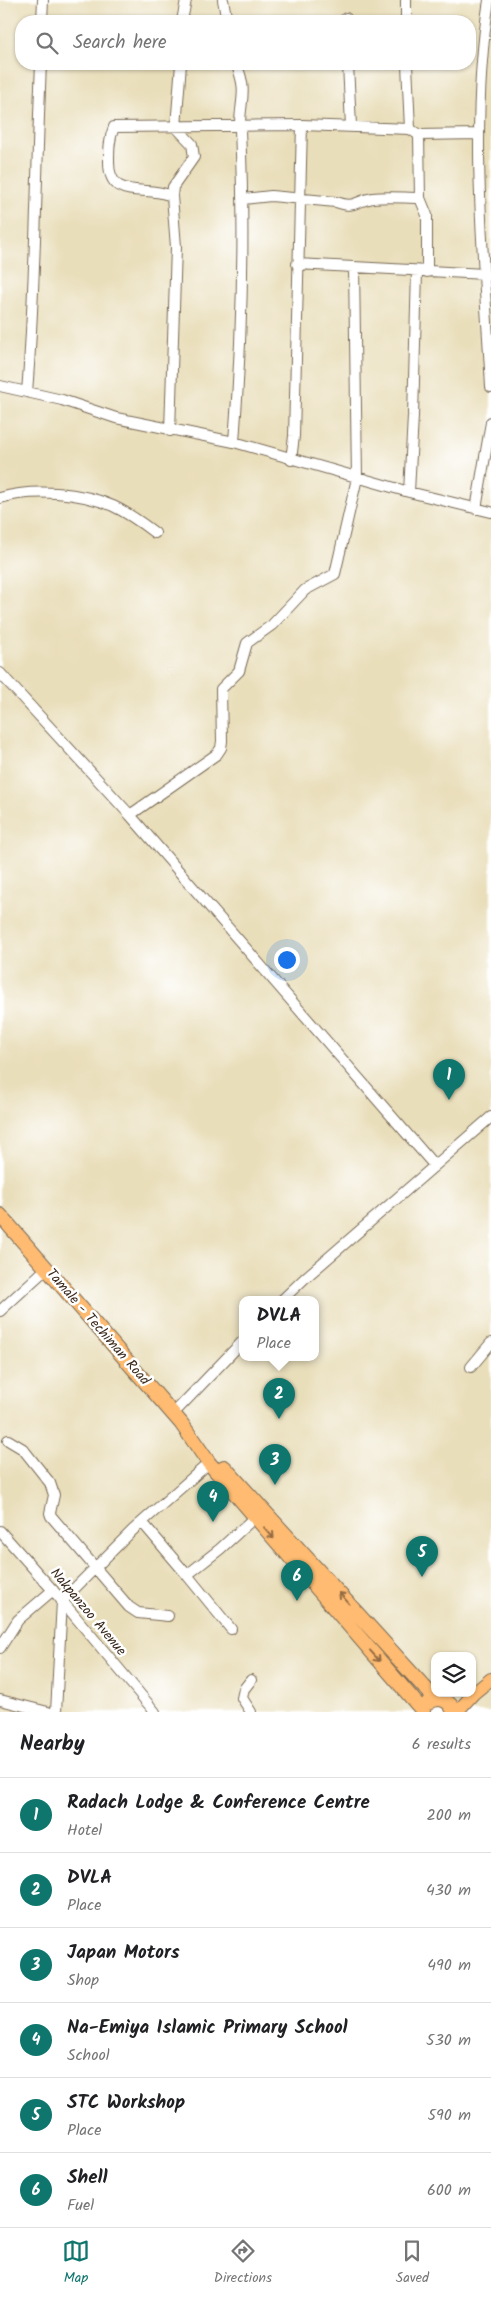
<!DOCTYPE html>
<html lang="en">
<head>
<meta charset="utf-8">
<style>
  body { margin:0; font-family:Kalam,sans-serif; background:#f6f6f6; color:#202124 }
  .controls { position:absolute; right:15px; bottom:15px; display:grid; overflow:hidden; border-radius:10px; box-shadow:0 1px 4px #0004 }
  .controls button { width:45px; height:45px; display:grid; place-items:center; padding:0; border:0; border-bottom:1px solid #e0e0e0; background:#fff; color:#202124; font:25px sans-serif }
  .you { position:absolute; left:286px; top:959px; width:18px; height:18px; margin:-12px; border:4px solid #fff; border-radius:50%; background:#1a73e8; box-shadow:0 0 0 8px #1a73e833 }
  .badge { display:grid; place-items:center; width:32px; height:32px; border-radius:50%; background:#0f766e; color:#fff; font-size:16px; font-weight:700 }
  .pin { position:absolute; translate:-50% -41px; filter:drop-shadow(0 1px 2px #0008) }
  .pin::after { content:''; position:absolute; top:26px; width:18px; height:15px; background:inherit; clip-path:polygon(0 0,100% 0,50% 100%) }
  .popup { position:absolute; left:239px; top:1296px; width:80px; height:65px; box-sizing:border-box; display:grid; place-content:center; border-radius:10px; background:#fff; filter:drop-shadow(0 1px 4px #0005); font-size:16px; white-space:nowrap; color:#757577 }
  .popup b { font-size:19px; color:#202124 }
  .popup::after { content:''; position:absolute; left:50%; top:100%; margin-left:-10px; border:10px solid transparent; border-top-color:#fff }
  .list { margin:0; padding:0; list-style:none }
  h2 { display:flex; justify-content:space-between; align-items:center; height:65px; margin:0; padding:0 20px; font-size:21px }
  h2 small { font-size:16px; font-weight:400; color:#757577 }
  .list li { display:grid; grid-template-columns:32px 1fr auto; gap:15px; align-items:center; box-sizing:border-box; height:75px; padding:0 20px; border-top:1px solid #e0e0e0 }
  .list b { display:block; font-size:19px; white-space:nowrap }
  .list p { margin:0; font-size:16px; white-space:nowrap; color:#757577 }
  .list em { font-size:16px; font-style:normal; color:#757577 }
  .icon { flex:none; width:28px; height:28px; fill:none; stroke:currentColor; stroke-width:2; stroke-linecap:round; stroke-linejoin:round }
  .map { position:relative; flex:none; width:491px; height:1712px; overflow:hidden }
  .search { position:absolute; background:#fff; box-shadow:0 1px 4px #0004; left:15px; right:15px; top:15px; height:55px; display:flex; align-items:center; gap:12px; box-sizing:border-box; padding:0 18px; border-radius:20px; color:#757577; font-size:19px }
  .sheet { height:515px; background:#fff }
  nav { display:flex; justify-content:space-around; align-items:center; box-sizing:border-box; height:70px; border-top:1px solid #e0e0e0; background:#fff; font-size:14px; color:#757577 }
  nav a { display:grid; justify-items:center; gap:2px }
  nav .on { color:#0f766e }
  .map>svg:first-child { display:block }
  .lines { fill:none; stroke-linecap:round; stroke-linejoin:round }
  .minor-casing { stroke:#786955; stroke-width:12 }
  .major-casing { stroke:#786955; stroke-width:14 }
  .highway-casing { stroke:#786955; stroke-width:16 }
  .minor { stroke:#fff; stroke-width:10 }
  .major { stroke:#febb71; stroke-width:12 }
  .highway { stroke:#febb71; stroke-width:14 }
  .oneway { stroke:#936b43 }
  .labels { text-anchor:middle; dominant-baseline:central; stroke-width:5; stroke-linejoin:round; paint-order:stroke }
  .street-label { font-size:14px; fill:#3b2a1e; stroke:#fff }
</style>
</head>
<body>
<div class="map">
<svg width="491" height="1712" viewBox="0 0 491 1712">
  <rect width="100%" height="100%" fill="#fff"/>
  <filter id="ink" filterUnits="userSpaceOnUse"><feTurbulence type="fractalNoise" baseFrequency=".02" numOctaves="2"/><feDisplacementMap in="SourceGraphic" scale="10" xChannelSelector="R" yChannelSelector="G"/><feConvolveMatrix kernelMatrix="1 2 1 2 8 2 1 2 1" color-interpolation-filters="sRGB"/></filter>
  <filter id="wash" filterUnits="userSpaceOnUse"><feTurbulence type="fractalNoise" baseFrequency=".0096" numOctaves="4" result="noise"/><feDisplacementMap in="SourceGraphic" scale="20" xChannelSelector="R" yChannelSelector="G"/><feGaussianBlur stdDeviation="1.12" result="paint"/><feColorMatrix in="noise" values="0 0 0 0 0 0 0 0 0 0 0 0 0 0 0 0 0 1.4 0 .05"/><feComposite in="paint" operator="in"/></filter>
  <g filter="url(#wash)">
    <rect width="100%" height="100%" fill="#e9deba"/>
  </g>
  <g filter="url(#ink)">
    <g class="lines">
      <!-- minor casing -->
      <g class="minor-casing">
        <path id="minor" d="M223,0L227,21
          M406,0V21
          M489,0C469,128 484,259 491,387
          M346,18V21
          M42,21L43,0
          M182,21L186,0
          M348,64L351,126
          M407,64L410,129
          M419,135L420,198L427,215V272
          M172,196L173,187L194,157L192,144L176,127L181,64
          M243,199L271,196L336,202C356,209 354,201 373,198C388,196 405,198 420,198
          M297,264L485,274
          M0,386L62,400L116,418L234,442L409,492L491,512
          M27,392C36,283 36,173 41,64
          M170,431L176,247L172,196C144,184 109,202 109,162C109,150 109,139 114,127L302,125L410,129L419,135L478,134
          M234,442C242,339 245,234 240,130C239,101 249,93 236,64
          M291,460L294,436L302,125
          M409,492L413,416L417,271
          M0,498C33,488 81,492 113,506C128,513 142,523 155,533
          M476,509L491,422
          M0,673L130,815L434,1165
          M130,815L217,754L221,748L222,741L221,689L239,671L247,643L272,625L305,590L335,574L357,478L354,267
          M282,1300L305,1278L491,1117
          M0,1311L47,1268
          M471,1367L491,1343
          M173,1414L243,1341
          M8,1440L23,1449L50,1483L54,1495L50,1513L51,1516L129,1607L138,1613L168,1616
          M142,1522L187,1575L220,1549L255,1517
          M0,1531L58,1596L155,1712
          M187,1575L231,1629
          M0,1648L18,1620L53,1590
          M0,1700L48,1712
          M56,1712L62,1601L133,1530L209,1463
          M251,1712L242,1698L244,1689L251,1680"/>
      </g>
      <!-- major casing -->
      <g class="major-casing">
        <path id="major" d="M457,1712L474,1693L491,1679"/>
      </g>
      <!-- highway casing -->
      <g class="highway-casing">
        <path id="highway" d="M0,1215L181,1423L209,1463L423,1711
          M224,1467L435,1699
          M428,1703C439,1695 450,1700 454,1712"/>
      </g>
      <!-- minor -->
      <use href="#minor" class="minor"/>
      <!-- major -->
      <use href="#major" class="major"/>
      <!-- highway -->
      <use href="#highway" class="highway"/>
    </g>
    <!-- one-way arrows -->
    <defs><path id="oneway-shaft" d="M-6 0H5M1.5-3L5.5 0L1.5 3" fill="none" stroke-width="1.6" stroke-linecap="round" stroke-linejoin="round" transform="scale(1.25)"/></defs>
    <g class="oneway">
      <use href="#oneway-shaft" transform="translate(269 1533) rotate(49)"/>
      <use href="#oneway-shaft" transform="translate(344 1598) rotate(-132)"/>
      <use href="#oneway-shaft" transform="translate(375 1656) rotate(48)"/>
    </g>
  </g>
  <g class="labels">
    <!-- street labels -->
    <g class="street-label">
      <text transform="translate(98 1327) rotate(49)">Tamale - Techiman Road</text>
      <text transform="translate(88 1612) rotate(50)">Nakpanzoo Avenue</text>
    </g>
  </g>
</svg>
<div class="controls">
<button><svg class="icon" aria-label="layers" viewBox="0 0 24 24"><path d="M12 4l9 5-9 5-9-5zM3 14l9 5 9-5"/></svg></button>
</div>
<div class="you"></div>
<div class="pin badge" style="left:449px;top:1100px">1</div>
<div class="pin badge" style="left:279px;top:1419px">2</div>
<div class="popup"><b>DVLA</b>Place</div>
<div class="pin badge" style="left:275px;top:1485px">3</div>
<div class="pin badge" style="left:213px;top:1522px">4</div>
<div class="pin badge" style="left:422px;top:1577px">5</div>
<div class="pin badge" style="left:297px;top:1601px">6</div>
<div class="search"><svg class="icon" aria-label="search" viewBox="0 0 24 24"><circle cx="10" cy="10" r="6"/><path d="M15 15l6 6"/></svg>Search here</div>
</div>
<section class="sheet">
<h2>Nearby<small>6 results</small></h2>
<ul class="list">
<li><span class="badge">1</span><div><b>Radach Lodge &amp; Conference Centre</b><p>Hotel</p></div><em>200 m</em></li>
<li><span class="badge">2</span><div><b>DVLA</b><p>Place</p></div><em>430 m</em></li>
<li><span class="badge">3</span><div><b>Japan Motors</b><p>Shop</p></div><em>490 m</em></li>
<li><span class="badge">4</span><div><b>Na-Emiya Islamic Primary School</b><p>School</p></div><em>530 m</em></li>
<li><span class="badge">5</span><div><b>STC Workshop</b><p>Place</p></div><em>590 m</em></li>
<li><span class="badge">6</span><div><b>Shell</b><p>Fuel</p></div><em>600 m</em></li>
</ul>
</section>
<nav>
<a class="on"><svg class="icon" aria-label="map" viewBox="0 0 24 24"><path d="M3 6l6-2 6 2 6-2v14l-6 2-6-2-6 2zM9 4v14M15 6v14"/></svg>Map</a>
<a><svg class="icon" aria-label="directions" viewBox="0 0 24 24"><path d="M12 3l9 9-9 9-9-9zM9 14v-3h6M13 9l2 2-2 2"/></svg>Directions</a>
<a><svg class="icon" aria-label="saved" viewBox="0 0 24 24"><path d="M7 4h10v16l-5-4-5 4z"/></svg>Saved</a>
</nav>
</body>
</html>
